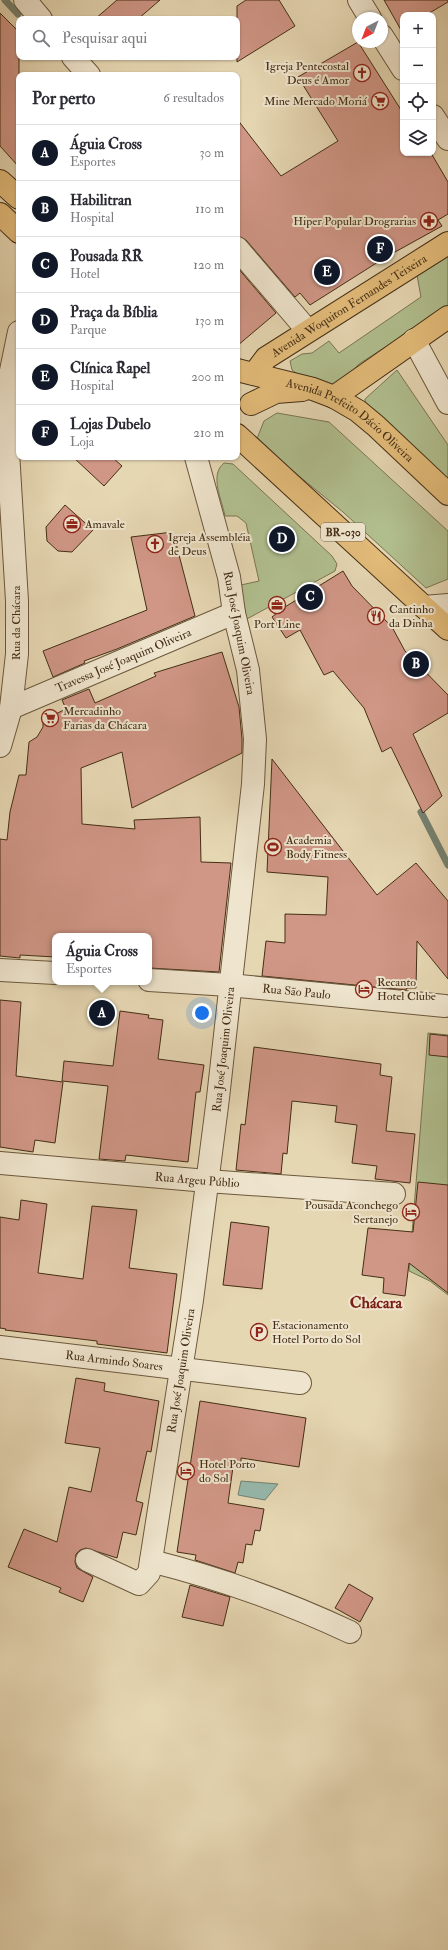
<!DOCTYPE html>
<html lang="pt">
<head>
<meta charset="utf-8">
<style>
  body { margin:0; font-family:"IM FELL Double Pica",serif; background:#f2f2f3; color:#2b2b33 }
  .controls { position:absolute; right:12px; top:12px; display:grid; overflow:hidden; border-radius:8px; box-shadow:0 1px 3px #0004 }
  .controls button { width:36px; height:36px; display:grid; place-items:center; padding:0; border:0; border-bottom:1px solid #e1e1e2; background:#fff; color:#2b2b33; font:20px sans-serif }
  .compass { position:absolute; left:352px; top:12px; width:36px; height:36px; border-radius:50%; background:#fff; box-shadow:0 1px 3px #0004; rotate:222deg }
  .you { position:absolute; left:202px; top:1013px; width:14px; height:14px; margin:-10px; border:3px solid #fff; border-radius:50%; background:#1a73e8; box-shadow:0 0 0 6px #1a73e833 }
  .badge { display:grid; place-items:center; width:26px; height:26px; border-radius:50%; background:#111827; color:#fff; font-size:13px; font-weight:700 }
  .pin { position:absolute; translate:-50% -50%; border:2px solid #fff; box-shadow:0 1px 4px #0006 }
  .popup { position:absolute; left:52px; top:933px; width:100px; height:52px; box-sizing:border-box; display:grid; place-content:center; border-radius:8px; background:#fff; filter:drop-shadow(0 1px 3px #0005); font-size:13px; white-space:nowrap; color:#7c7c81 }
  .popup b { font-size:15px; color:#2b2b33 }
  .popup::after { content:''; position:absolute; left:50%; top:100%; margin-left:-8px; border:8px solid transparent; border-top-color:#fff }
  .list { margin:0; padding:0; list-style:none }
  h2 { display:flex; justify-content:space-between; align-items:center; height:52px; margin:0; padding:0 16px; font-size:17px }
  h2 small { font-size:13px; font-weight:400; color:#7c7c81 }
  .list li { display:grid; grid-template-columns:26px 1fr auto; gap:12px; align-items:center; box-sizing:border-box; height:56px; padding:0 16px; border-top:1px solid #e1e1e2 }
  .list b { display:block; font-size:15px; white-space:nowrap }
  .list p { margin:0; font-size:13px; white-space:nowrap; color:#7c7c81 }
  .list em { font-size:13px; font-style:normal; color:#7c7c81 }
  .icon { flex:none; width:22px; height:22px; fill:none; stroke:currentColor; stroke-width:2; stroke-linecap:round; stroke-linejoin:round }
  .map { position:relative; flex:none; width:448px; height:1950px; overflow:hidden }
  .search { position:absolute; background:#fff; box-shadow:0 1px 3px #0004; left:16px; top:16px; width:224px; height:44px; display:flex; align-items:center; gap:10px; box-sizing:border-box; padding:0 14px; border-radius:8px; color:#7c7c81; font-size:15px }
  .panel { position:absolute; background:#fff; box-shadow:0 1px 3px #0004; left:16px; top:72px; width:224px; height:388px; border-radius:8px }
  .map>svg:first-child { display:block }
  .green { fill:#b1bf8f; stroke:#7a7652 }
  .water { fill:#96baae; stroke:#758271 }
  .lines { fill:none; stroke-linecap:round; stroke-linejoin:round }
  .stream { stroke:#758271; stroke-width:7 }
  .building { fill:#d09686; stroke:#442e15 }
  .minor-casing { stroke:#6c583c; stroke-width:24 }
  .major-casing { stroke:#442e15; stroke-width:24 }
  .minor { stroke:#efe5ce; stroke-width:22 }
  .major { stroke:#e3bc7a; stroke-width:22 }
  .labels { text-anchor:middle; dominant-baseline:central; stroke-width:4; stroke-linejoin:round; paint-order:stroke }
  .shield { fill:#efe5ce; stroke:#77654c; stroke-width:1 }
  .shield-label { font-size:11px; font-weight:bold; fill:#442e15 }
  .poi-label { font-size:12px; fill:#442e15; stroke:#efe5ce; text-anchor:start }
  .street-label { font-size:12px; fill:#442e15; stroke:#efe5ce }
  .district-label { font-size:16px; font-weight:bold; fill:#7a1f14; stroke:#efe5ce }
</style>
</head>
<body>
<div class="map">
<svg width="448" height="1950" viewBox="0 0 448 1950">
  <rect width="100%" height="100%" fill="#e6d7b3"/>
  <filter id="stains"><feTurbulence type="fractalNoise" baseFrequency=".005" numOctaves="4"/><feColorMatrix values="0 0 0 0 .2 0 0 0 0 .09 0 0 0 0 .02 0 0 0 .5 -.17"/></filter>
  <radialGradient id="worn" r=".72"><stop offset=".6" stop-color="#630" stop-opacity="0"/><stop offset="1" stop-color="#630" stop-opacity=".3"/></radialGradient>
  <!-- green -->
  <path class="green" d="M448,255V307L359,364L339,385L332,386L307,381L292,370L290,361L302,354L312,353L329,341L339,353L421,297L417,275Z
    M397,370L448,445V486L365,411V399Z
    M277,413L329,422L448,531V579L426,588L343,512L256,441L264,421Z
    M224,463L233,464L332,556L337,564L335,571L245,620L241,585L259,581L246,523L237,516H225C222,500 209,475 224,463Z
    M428,1033L448,1035V1295L430,1281L409,1271Z"/>
  <!-- water -->
  <path class="water" d="M241,1481L278,1484L265,1500L238,1495Z"/>
  <g class="lines">
    <!-- stream -->
    <path class="stream" d="M5,0L18,14
      M421,812L448,865"/>
  </g>
  <!-- building -->
  <path class="building" d="M117,0H160L138,19H95Z
    M246,0H279L295,26L237,62V6Z
    M384,0H448V2L426,15H403V28L401,30Z
    M0,13L19,32V167L0,146Z
    M358,42L403,113V153H431L448,182V214L438,220L442,226L386,257L310,305L300,293L295,297L246,240L237,236V119L281,176L338,141L298,77Z
    M237,267L276,313L237,346Z
    M73,457H112L122,466L104,486Z
    M65,505L93,530L72,552L58,551L47,541L46,527Z
    M173,532L195,616L117,649L84,661L85,663L53,677L43,651L147,610L131,537Z
    M343,571L352,586L392,627L405,651L448,695V713L413,734L442,796L423,813L391,747L382,752L364,708L333,671L324,675L300,630L286,638L272,617L285,607Z
    M222,652L239,707L242,739V753L132,808L122,752L81,768L82,824L135,829L134,820L200,817L201,862L231,863L219,972L149,968V936H55V957L20,955V958L0,956V839L7,840L10,812L19,775H26L29,742L37,737L43,727V720L66,709L62,700L89,689L95,703L156,676L154,673Z
    M272,759L377,895L416,863L448,901V979L417,941L416,988H407L406,990L262,976L266,941L285,943V914L326,915L328,877L267,872Z
    M0,1000L21,1002L16,1076L63,1082L55,1143L35,1140L33,1152L0,1147Z
    M120,1011L149,1015L148,1018L163,1020L158,1059L204,1065L200,1092H196L188,1162L126,1155L125,1161L99,1159L108,1086L62,1081L64,1061L113,1066Z
    M430,1034L448,1036V1057L429,1055Z
    M254,1047L381,1064L380,1075L392,1077L386,1131L415,1134L410,1183L375,1179L377,1166L352,1163L357,1125L335,1122L337,1106L292,1101L287,1154L283,1153L281,1174L236,1170L241,1124L245,1125Z
    M418,1182L448,1185V1293L409,1263L405,1296L383,1293L384,1278L362,1275L368,1228L413,1232Z
    M21,1200L47,1204L38,1273L83,1279L92,1206L137,1210L129,1268L177,1274L167,1353L97,1344V1341L5,1330L6,1329L0,1328V1217L19,1220Z
    M231,1222L269,1227L262,1289L223,1285Z
    M76,1378L105,1383L104,1391L159,1401L151,1452L147,1451L136,1501L143,1503L136,1535L123,1532L117,1558L86,1548L80,1550L76,1554L75,1562L77,1568L93,1577L83,1602L59,1592L61,1588L8,1567L24,1529L57,1542L69,1487L91,1492L100,1448L65,1443Z
    M200,1401L306,1418L299,1467L241,1458V1465L233,1467L228,1503L264,1509L260,1531L255,1530L252,1545L246,1544L243,1563L238,1562L235,1573L195,1560L196,1555L177,1552Z
    M349,1584L373,1598L360,1622L335,1608Z
    M190,1585L230,1597L223,1626L182,1617Z"/>
  <g class="lines">
    <!-- minor casing -->
    <g class="minor-casing">
      <g id="minor">
        <path d="M25,0L41,19"/>
        <path d="M359,0L370,18"/>
        <path d="M382,36L403,69"/>
        <path d="M73,57L89,75"/>
        <path d="M433,116L448,139"/>
        <path d="M237,248L308,331"/>
        <path d="M414,340L448,403"/>
        <path d="M424,607L448,605"/>
        <path id="s1" d="M11,708L234,613"/>
        <path d="M0,746L11,708L17,654V601L7,435L8,385L19,332"/>
        <path d="M0,970L55,973"/>
        <path id="s2" d="M149,980L229,985L445,1006"/>
        <path id="s3" d="M0,1163L207,1181L394,1194"/>
        <path id="s4" d="M0,1347L300,1383"/>
        <path id="s5" d="M87,1560L139,1584L149,1573L192,1300L218,1098L253,784L255,739L248,670L234,613L229,577L196,457"/>
        <path d="M151,1561C219,1578 286,1602 350,1632"/>
      </g>
    </g>
    <!-- major casing -->
    <g class="major-casing">
      <g id="major">
        <path d="M0,181L19,198"/>
        <path d="M0,214L19,232"/>
        <path id="s6" d="M237,370L313,389L334,397L358,411L376,426L448,494"/>
        <path id="s7" d="M254,374L266,358L448,243"/>
        <path d="M334,397L448,317"/>
        <path d="M251,404L276,392L302,390"/>
        <path d="M237,435L448,629"/>
      </g>
    </g>
    <!-- minor -->
    <use href="#minor" class="minor"/>
    <!-- major -->
    <use href="#major" class="major"/>
  </g>
  <!-- icons -->
  <defs>
    <g id="church-ring" transform="scale(0.9)"><circle r="9.5" fill="#efe5ce" stroke="#8f2418" stroke-width="1.5"/><path d="M-1.2-6h2.4v3.5h3.3v2.4h-3.3V6h-2.4V-.1h-3.3v-2.4h3.3Z" fill="#8f2418"/></g>
    <g id="supermarket-ring" transform="scale(0.9)"><circle r="9.5" fill="#efe5ce" stroke="#8f2418" stroke-width="1.5"/><path d="M-6-5.5h2.5l.6 2H6L4.5 2H-2.5L-4.4-4H-6ZM-1.5 3.2a1.3 1.3 0 1 0 .1 0ZM3 3.2a1.3 1.3 0 1 0 .1 0Z" fill="#8f2418"/></g>
    <g id="pharmacy-ring" transform="scale(0.9)"><circle r="9.5" fill="#efe5ce" stroke="#8f2418" stroke-width="1.5"/><path d="M-2-6h4v4h4v4h-4v4h-4v-4h-4v-4h4Z" fill="#8f2418"/></g>
    <g id="office-ring" transform="scale(0.9)"><circle r="9.5" fill="#efe5ce" stroke="#8f2418" stroke-width="1.5"/><path d="M-6-3h4V-5.5h4V-3h4V5H-6ZM-1-4.5V-3h2v-1.5ZM-6 0V1H6V0Z" fill="#8f2418"/></g>
    <g id="restaurant-ring" transform="scale(0.9)"><circle r="9.5" fill="#efe5ce" stroke="#8f2418" stroke-width="1.5"/><path d="M-5-6h1v4h1v-4h1v4h1v-4h1v5L-1.5 .5V6h-2V.5L-5-1ZM5-6V6H3V1.5H1.5Q1.5-4 5-6Z" fill="#8f2418"/></g>
    <g id="stadium-ring" transform="scale(0.9)"><circle r="9.5" fill="#efe5ce" stroke="#8f2418" stroke-width="1.5"/><path d="M0-5a6.5 5 0 1 0 0 10a6.5 5 0 1 0 0-10ZM-3.5-1.8h7v3.6h-7Z" fill="#8f2418"/></g>
    <g id="hotel-ring" transform="scale(0.9)"><circle r="9.5" fill="#efe5ce" stroke="#8f2418" stroke-width="1.5"/><path d="M-6-4.5h1.5V1H6V5H4.5V3h-9V5H-6ZM-4 0a1.8 1.8 0 1 1 3.6 0ZM.5 0V-2.5h3Q6-2.5 6 0Z" fill="#8f2418"/></g>
    <g id="parking-ring" transform="scale(0.9)"><circle r="9.5" fill="#efe5ce" stroke="#8f2418" stroke-width="1.5"/><path d="M-3.5-5.5H1a3.5 3.5 0 0 1 0 7H-1V5.5H-3.5ZM-1-3.4V-.6H.8a1.4 1.4 0 0 0 0-2.8Z" fill="#8f2418"/></g>
  </defs>
  <g fill-rule="evenodd">
    <use href="#church-ring" x="362" y="73"/>
    <use href="#supermarket-ring" x="380" y="101"/>
    <use href="#pharmacy-ring" x="429" y="221"/>
    <use href="#office-ring" x="72" y="524"/>
    <use href="#church-ring" x="155" y="544"/>
    <use href="#office-ring" x="277" y="605"/>
    <use href="#restaurant-ring" x="376" y="616"/>
    <use href="#supermarket-ring" x="50" y="718"/>
    <use href="#stadium-ring" x="273" y="847"/>
    <use href="#hotel-ring" x="364" y="989"/>
    <use href="#hotel-ring" x="411" y="1212"/>
    <use href="#parking-ring" x="259" y="1332"/>
    <use href="#hotel-ring" x="186" y="1471"/>
  </g>
  <g class="labels">
    <!-- shield labels -->
    <rect class="shield" x="321" y="523" width="44" height="18" rx="3"/>
    <g class="shield-label">
      <text x="343" y="532">BR-030</text>
    </g>
    <!-- poi labels -->
    <g class="poi-label">
      <text x="349" y="66" text-anchor="end">Igreja Pentecostal<tspan x="349" dy="14">Deus é Amor</tspan></text>
      <text x="367" y="101" text-anchor="end">Mine Mercado Moriá</text>
      <text x="416" y="221" text-anchor="end">Hiper Popular Drograrias</text>
      <text x="85" y="524">Amavale</text>
      <text x="168" y="537">Igreja Assembléia<tspan x="168" dy="14">de Deus</tspan></text>
      <text x="389" y="609">Cantinho<tspan x="389" dy="14">da Dinha</tspan></text>
      <text x="277" y="624" text-anchor="middle">Port Line</text>
      <text x="63" y="711">Mercadinho<tspan x="63" dy="14">Farias da Chácara</tspan></text>
      <text x="286" y="840">Academia<tspan x="286" dy="14">Body Fitness</tspan></text>
      <text x="377" y="982">Recanto<tspan x="377" dy="14">Hotel Clube</tspan></text>
      <text x="398" y="1205" text-anchor="end">Pousada Aconchego<tspan x="398" dy="14">Sertanejo</tspan></text>
      <text x="272" y="1325">Estacionamento<tspan x="272" dy="14">Hotel Porto do Sol</tspan></text>
      <text x="199" y="1464">Hotel Porto<tspan x="199" dy="14">do Sol</tspan></text>
    </g>
    <!-- street labels -->
    <g class="street-label">
      <text stroke="none"><textPath href="#s7" startOffset="118">Avenida Woquiton Fernandes Teixeira</textPath></text>
      <text stroke="none"><textPath href="#s6" startOffset="126">Avenida Prefeito Dácio Oliveira</textPath></text>
      <text transform="translate(16 623) rotate(-90)">Rua da Chácara</text>
      <text transform="translate(239 633) rotate(79)">Rua José Joaquim Oliveira</text>
      <text stroke="none"><textPath href="#s1" startOffset="122">Travessa José Joaquim Oliveira</textPath></text>
      <text stroke="none"><textPath href="#s2" startOffset="148">Rua São Paulo</textPath></text>
      <text stroke="none"><textPath href="#s5" startOffset="601">Rua José Joaquim Oliveira</textPath></text>
      <text stroke="none"><textPath href="#s3" startOffset="198">Rua Argeu Públio</textPath></text>
      <text stroke="none"><textPath href="#s4" startOffset="115">Rua Armindo Soares</textPath></text>
      <text stroke="none"><textPath href="#s5" startOffset="277">Rua José Joaquim Oliveira</textPath></text>
    </g>
    <!-- district labels -->
    <g class="district-label">
      <text x="376" y="1303">Chácara</text>
    </g>
  </g>
  <rect width="100%" height="100%" filter="url(#stains)"/>
  <rect width="100%" height="100%" fill="url(#worn)"/>
</svg>
<div class="controls">
<button>+</button>
<button>−</button>
<button><svg class="icon" aria-label="locate" viewBox="0 0 24 24"><circle cx="12" cy="12" r="6"/><path d="M12 2v4M12 18v4M2 12h4M18 12h4"/></svg></button>
<button><svg class="icon" aria-label="layers" viewBox="0 0 24 24"><path d="M12 4l9 5-9 5-9-5zM3 14l9 5 9-5"/></svg></button>
</div>
<svg class="compass" viewBox="-18 -18 36 36"><path d="M0-13l5 13h-10z" fill="#e53935"/><path d="M0 13l5-13h-10z" fill="#7c7c81"/></svg>
<div class="you"></div>
<div class="pin badge" style="left:102px;top:1013px">A</div>
<div class="popup"><b>Águia Cross</b>Esportes</div>
<div class="pin badge" style="left:416px;top:664px">B</div>
<div class="pin badge" style="left:310px;top:597px">C</div>
<div class="pin badge" style="left:282px;top:539px">D</div>
<div class="pin badge" style="left:327px;top:272px">E</div>
<div class="pin badge" style="left:380px;top:249px">F</div>
<div class="search"><svg class="icon" aria-label="search" viewBox="0 0 24 24"><circle cx="10" cy="10" r="6"/><path d="M15 15l6 6"/></svg>Pesquisar aqui</div>
<section class="panel">
<h2>Por perto<small>6 resultados</small></h2>
<ul class="list">
<li><span class="badge">A</span><div><b>Águia Cross</b><p>Esportes</p></div><em>30 m</em></li>
<li><span class="badge">B</span><div><b>Habilitran</b><p>Hospital</p></div><em>110 m</em></li>
<li><span class="badge">C</span><div><b>Pousada RR</b><p>Hotel</p></div><em>120 m</em></li>
<li><span class="badge">D</span><div><b>Praça da Bíblia</b><p>Parque</p></div><em>130 m</em></li>
<li><span class="badge">E</span><div><b>Clínica Rapel</b><p>Hospital</p></div><em>200 m</em></li>
<li><span class="badge">F</span><div><b>Lojas Dubelo</b><p>Loja</p></div><em>210 m</em></li>
</ul>
</section>
</div>
</body>
</html>
